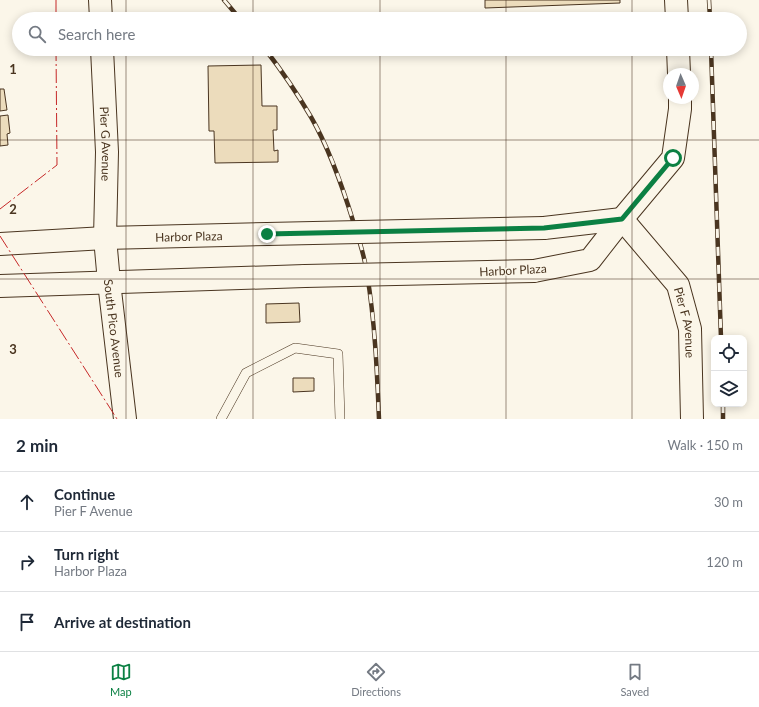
<!DOCTYPE html>
<html lang="en">
<head>
<meta charset="utf-8">
<style>
  body { margin:0; font-family:Lato,sans-serif; background:#f2f2f3; color:#1f2937 }
  .controls { position:absolute; right:12px; bottom:12px; display:grid; overflow:hidden; border-radius:8px; box-shadow:0 2px 10px #0003 }
  .controls button { width:36px; height:36px; display:grid; place-items:center; padding:0; border:0; border-bottom:1px solid #e0e1e3; background:#fff; color:#1f2937; font:20px sans-serif }
  .compass { position:absolute; left:663px; top:68px; width:36px; height:36px; border-radius:50%; background:#fff; box-shadow:0 2px 10px #0003; rotate:178deg }
  .stop { position:absolute; width:12px; height:12px; margin:-9px; border:3px solid #0b8043; border-radius:50%; background:#fff }
  .stop.end { background:#0b8043; border-color:#fff; box-shadow:0 1px 4px #0008 }
  .list { margin:0; padding:0; list-style:none }
  h2 { display:flex; justify-content:space-between; align-items:center; height:52px; margin:0; padding:0 16px; font-size:17px }
  h2 small { font-size:13px; font-weight:400; color:#747a83 }
  .list li { display:grid; grid-template-columns:26px 1fr auto; gap:12px; align-items:center; box-sizing:border-box; height:60px; padding:0 16px; border-top:1px solid #e0e1e3 }
  .list b { display:block; font-size:15px; white-space:nowrap }
  .list p { margin:0; font-size:13px; white-space:nowrap; color:#747a83 }
  .list em { font-size:13px; font-style:normal; color:#747a83 }
  .icon { flex:none; width:22px; height:22px; fill:none; stroke:currentColor; stroke-width:2; stroke-linecap:round; stroke-linejoin:round }
  .map { position:relative; flex:none; width:759px; height:419px; overflow:hidden }
  .search { position:absolute; background:#fff; box-shadow:0 2px 10px #0003; left:12px; right:12px; top:12px; height:44px; display:flex; align-items:center; gap:10px; box-sizing:border-box; padding:0 14px; border-radius:22px; color:#747a83; font-size:15px }
  .sheet { height:232px; background:#fff }
  nav { display:flex; justify-content:space-around; align-items:center; box-sizing:border-box; height:56px; border-top:1px solid #e0e1e3; background:#fff; font-size:11px; color:#747a83 }
  nav a { display:grid; justify-items:center; gap:2px }
  nav .on { color:#0b8043 }
  .map>svg:first-child { display:block }
  .building { fill:#ecdcbc; stroke:#4a3520 }
  .lines { fill:none; stroke-linecap:round; stroke-linejoin:round }
  .lane-casing { stroke:#4a3520; stroke-width:10 }
  .secondary-casing { stroke:#4a3520; stroke-width:24 }
  .lane { stroke:#fbf6e9; stroke-width:9 }
  .secondary { stroke:#fbf6e9; stroke-width:22 }
  .rail-casing { stroke:#4a3520; stroke-width:4.5 }
  .rail { stroke:#fbf6e9; stroke-width:3; stroke-dasharray:9; stroke-linecap:butt }
  .secondary-bridge-casing { stroke:#4a3520; stroke-width:24; stroke-linecap:butt }
  .secondary-bridge { stroke:#fbf6e9; stroke-width:22 }
  .power { stroke:#c62828; stroke-width:1; stroke-dasharray:14 3 2 3; stroke-linecap:butt }
  .route { stroke:#0b8043; stroke-width:5 }
  .grid { fill:none; stroke:#4a3520; stroke-width:1; stroke-opacity:0.55 }
  .labels { text-anchor:middle; dominant-baseline:central; stroke-width:3; stroke-linejoin:round; paint-order:stroke }
  .street-label { font-size:12px; fill:#4a3520; stroke:#fbf6e9 }
  .grid-label { font-size:13px; text-anchor:middle; font-weight:bold; fill:#4a3520; stroke:#fbf6e9; stroke-width:3; stroke-linejoin:round; paint-order:stroke }
</style>
</head>
<body>
<div class="map">
<svg width="759" height="419" viewBox="0 0 759 419">
  <rect width="100%" height="100%" fill="#fbf6e9"/>
  <!-- building -->
  <path class="building" d="M485,0H620V3L485,8Z
    M261,65L262,106H277V130H273L274,151L278,150V162L215,163L214,131H209L208,66Z
    M0,89H4L7,110L0,111Z
    M8,115L10,133L7,134L8,145L0,146V116Z
    M299,303L300,322L266,323V304Z
    M293,378H314V391L293,392Z"/>
  <g class="lines">
    <!-- lane casing -->
    <g class="lane-casing">
      <path id="lane" d="M221,419L246,373L295,348L338,354L340,419"/>
    </g>
    <!-- secondary casing -->
    <g class="secondary-casing">
      <g id="secondary">
        <path d="M100,0L101,19"/>
        <path d="M676,0L677,19"/>
        <path id="s1" d="M102,49L107,152L105,238L109,282L125,419"/>
        <path d="M678,49L679,74"/>
        <path id="s2" d="M622,219L678,285L690,329L692,419"/>
        <path d="M544,228L622,219"/>
        <path id="s3" d="M0,244L105,238L267,234"/>
        <path d="M534,271L590,260L622,219L673,158L680,109V98"/>
        <path d="M0,286L305,276"/>
      </g>
    </g>
    <!-- lane -->
    <use href="#lane" class="lane"/>
    <!-- secondary -->
    <use href="#secondary" class="secondary"/>
    <!-- rail casing -->
    <g class="rail-casing">
      <path id="rail" d="M224,0L240,19
        M709,0L710,19
        M265,49C282,71 297,93 311,117C330,150 343,188 354,224C359,240 365,257 367,274C375,322 377,371 379,419
        M711,49L721,338
        M723,404V419"/>
    </g>
    <!-- rail -->
    <use href="#rail" class="rail"/>
    <!-- secondary-bridge casing -->
    <g class="secondary-bridge-casing">
      <path id="secondary-bridge" d="M267,234L544,228
        M305,276L534,271"/>
    </g>
    <!-- secondary-bridge -->
    <use href="#secondary-bridge" class="secondary-bridge"/>
    <!-- power -->
    <path class="power" d="M56,0V19
      M0,209L57,165L56,49
      M0,236L117,419"/>
  </g>
  <g class="lines">
    <!-- route -->
    <path class="route" d="M267,234L544,228L622,219L673,158"/>
  </g>
  <!-- grid -->
  <path class="grid" d="M126,0V19M253,0V19M380,0V19M506,0V19M632,0V19M126,49V419M253,49V419M380,49V419M506,49V419M632,49V419M0,140H759M0,279H759"/>
  <g class="labels">
    <!-- street labels -->
    <g class="street-label">
      <text stroke="none"><textPath href="#s1" startOffset="95">Pier G Avenue</textPath></text>
      <text stroke="none"><textPath href="#s3" startOffset="189">Harbor Plaza</textPath></text>
      <text transform="translate(513 270) rotate(-3)">Harbor Plaza</text>
      <text stroke="none"><textPath href="#s2" startOffset="125">Pier F Avenue</textPath></text>
      <text stroke="none"><textPath href="#s1" startOffset="280">South Pico Avenue</textPath></text>
    </g>
  </g>
  <g class="grid-label">
    <text x="13" y="74">1</text>
    <text x="13" y="214">2</text>
    <text x="13" y="354">3</text>
  </g>
</svg>
<div class="controls">
<button><svg class="icon" aria-label="locate" viewBox="0 0 24 24"><circle cx="12" cy="12" r="6"/><path d="M12 2v4M12 18v4M2 12h4M18 12h4"/></svg></button>
<button><svg class="icon" aria-label="layers" viewBox="0 0 24 24"><path d="M12 4l9 5-9 5-9-5zM3 14l9 5 9-5"/></svg></button>
</div>
<svg class="compass" viewBox="-18 -18 36 36"><path d="M0-13l5 13h-10z" fill="#e53935"/><path d="M0 13l5-13h-10z" fill="#747a83"/></svg>
<div class="stop" style="left:673px;top:158px"></div>
<div class="stop end" style="left:267px;top:234px"></div>
<div class="search"><svg class="icon" aria-label="search" viewBox="0 0 24 24"><circle cx="10" cy="10" r="6"/><path d="M15 15l6 6"/></svg>Search here</div>
</div>
<section class="sheet">
<h2>2 min<small>Walk · 150 m</small></h2>
<ul class="list">
<li><svg class="icon" aria-label="ahead" viewBox="0 0 24 24"><path d="M12 20V5M6 11l6-6 6 6"/></svg><div><b>Continue</b><p>Pier F Avenue</p></div><em>30 m</em></li>
<li><svg class="icon" aria-label="right" viewBox="0 0 24 24"><path d="M7 20v-9h11M14 6l5 5-5 5"/></svg><div><b>Turn right</b><p>Harbor Plaza</p></div><em>120 m</em></li>
<li><svg class="icon" aria-label="arrive" viewBox="0 0 24 24"><path d="M6 21V4h12l-3 4 3 4H6"/></svg><div><b>Arrive at destination</b></div></li>
</ul>
</section>
<nav>
<a class="on"><svg class="icon" aria-label="map" viewBox="0 0 24 24"><path d="M3 6l6-2 6 2 6-2v14l-6 2-6-2-6 2zM9 4v14M15 6v14"/></svg>Map</a>
<a><svg class="icon" aria-label="directions" viewBox="0 0 24 24"><path d="M12 3l9 9-9 9-9-9zM9 14v-3h6M13 9l2 2-2 2"/></svg>Directions</a>
<a><svg class="icon" aria-label="saved" viewBox="0 0 24 24"><path d="M7 4h10v16l-5-4-5 4z"/></svg>Saved</a>
</nav>
</body>
</html>
